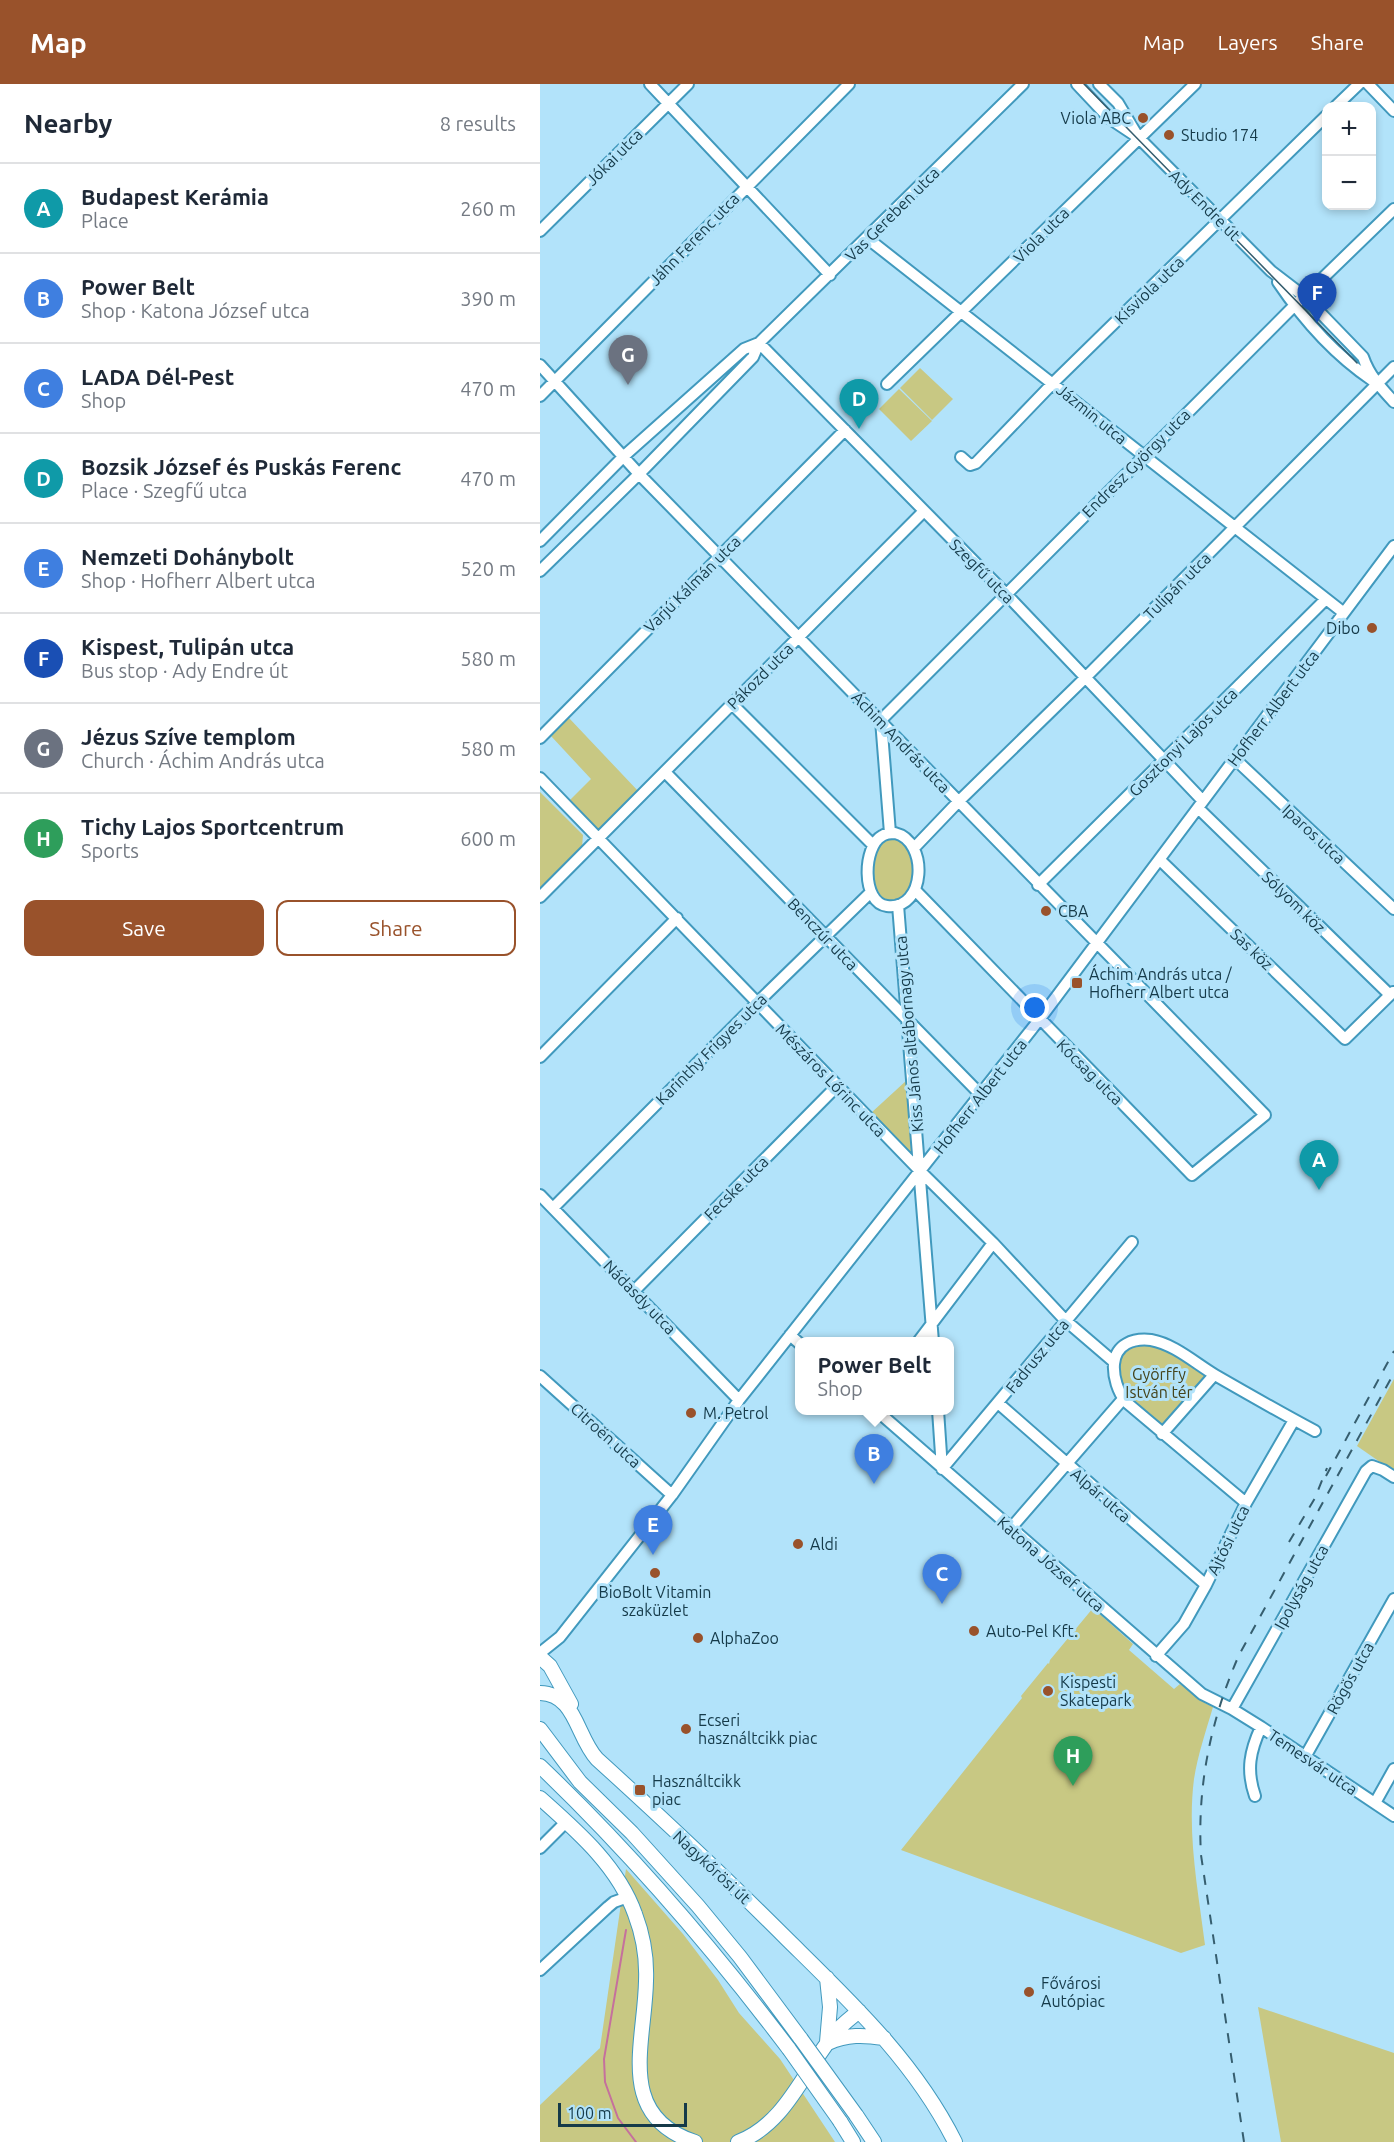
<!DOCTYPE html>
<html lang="en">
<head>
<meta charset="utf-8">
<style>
  body { margin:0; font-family:Ubuntu,sans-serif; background:#f2f2f3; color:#1f2937 }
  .controls { position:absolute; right:18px; top:18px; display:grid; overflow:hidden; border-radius:12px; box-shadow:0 3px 9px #0003 }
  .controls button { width:54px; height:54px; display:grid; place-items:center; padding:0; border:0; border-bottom:2px solid #e0e1e3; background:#fff; color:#1f2937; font:30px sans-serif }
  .scale { position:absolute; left:18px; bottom:15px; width:129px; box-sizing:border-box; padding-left:6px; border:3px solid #153a49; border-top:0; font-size:16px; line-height:21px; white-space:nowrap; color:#153a49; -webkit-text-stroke:4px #b2e3fa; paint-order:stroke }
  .you { position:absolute; left:495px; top:924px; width:21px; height:21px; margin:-15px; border:4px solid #fff; border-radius:50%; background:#1a73e8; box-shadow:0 0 0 9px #1a73e833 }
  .badge { display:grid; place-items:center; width:39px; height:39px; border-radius:50%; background:#99522b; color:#fff; font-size:20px; font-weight:700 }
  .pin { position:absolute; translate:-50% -50px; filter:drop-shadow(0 2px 3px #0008) }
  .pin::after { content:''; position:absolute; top:32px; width:21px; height:18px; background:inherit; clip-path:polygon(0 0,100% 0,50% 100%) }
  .popup { position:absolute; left:255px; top:1253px; width:159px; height:78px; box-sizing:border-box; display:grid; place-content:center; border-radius:12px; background:#fff; filter:drop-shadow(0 2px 4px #0005); font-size:20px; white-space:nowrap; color:#747a83 }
  .popup b { font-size:22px; color:#1f2937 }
  .popup::after { content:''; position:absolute; left:50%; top:100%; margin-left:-12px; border:12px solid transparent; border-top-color:#fff }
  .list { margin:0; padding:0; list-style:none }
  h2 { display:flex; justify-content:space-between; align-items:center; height:78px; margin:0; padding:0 24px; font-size:26px }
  h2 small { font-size:20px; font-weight:400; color:#747a83 }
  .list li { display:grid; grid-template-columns:39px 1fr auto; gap:18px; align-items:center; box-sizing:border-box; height:90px; padding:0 24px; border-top:2px solid #e0e1e3 }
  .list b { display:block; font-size:22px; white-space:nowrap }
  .list p { margin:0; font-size:20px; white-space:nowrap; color:#747a83 }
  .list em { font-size:20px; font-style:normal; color:#747a83 }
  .actions { display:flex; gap:12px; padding:18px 24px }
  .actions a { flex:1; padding:14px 0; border:2px solid #99522b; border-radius:12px; text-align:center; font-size:21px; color:#99522b }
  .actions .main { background:#99522b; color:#fff }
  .map { position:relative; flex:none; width:854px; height:2058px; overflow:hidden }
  header { display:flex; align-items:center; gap:36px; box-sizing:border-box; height:84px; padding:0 30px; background:#99522b; color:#fff }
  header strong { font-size:28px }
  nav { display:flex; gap:33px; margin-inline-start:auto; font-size:21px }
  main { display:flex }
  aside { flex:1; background:#fff }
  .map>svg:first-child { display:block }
  .green { fill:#c8c883 }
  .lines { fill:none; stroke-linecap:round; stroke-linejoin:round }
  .stream { stroke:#c5709d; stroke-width:2 }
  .minor-casing { stroke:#4199bd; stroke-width:14 }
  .major-casing { stroke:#4199bd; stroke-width:16 }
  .minor { stroke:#fff; stroke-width:10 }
  .major { stroke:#fff; stroke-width:14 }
  .tram { stroke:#365e6f; stroke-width:1.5 }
  .rail { stroke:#365e6f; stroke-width:2; stroke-dasharray:10 10; stroke-linecap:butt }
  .major-bridge-casing { stroke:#4199bd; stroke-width:16; stroke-linecap:butt }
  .major-bridge { stroke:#fff; stroke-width:14 }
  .poi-dot { fill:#99522b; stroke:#b2e3fa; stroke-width:2 }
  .labels { text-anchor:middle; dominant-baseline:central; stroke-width:6; stroke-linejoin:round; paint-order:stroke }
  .poi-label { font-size:16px; fill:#153a49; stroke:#b2e3fa; text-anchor:start }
  .street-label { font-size:16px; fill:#153a49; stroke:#b2e3fa }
  .park-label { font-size:16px; fill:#44431a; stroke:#b2e3fa }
</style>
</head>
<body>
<header>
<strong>Map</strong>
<nav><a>Map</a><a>Layers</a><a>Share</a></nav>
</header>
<main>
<aside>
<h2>Nearby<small>8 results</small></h2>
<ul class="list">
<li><span class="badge" style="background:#0f9aa8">A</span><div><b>Budapest Kerámia</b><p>Place</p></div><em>260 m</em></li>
<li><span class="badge" style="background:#3f7fe0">B</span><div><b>Power Belt</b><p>Shop · Katona József utca</p></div><em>390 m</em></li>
<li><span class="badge" style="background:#3f7fe0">C</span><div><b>LADA Dél-Pest</b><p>Shop</p></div><em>470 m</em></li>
<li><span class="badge" style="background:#0f9aa8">D</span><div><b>Bozsik József és Puskás Ferenc</b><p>Place · Szegfű utca</p></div><em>470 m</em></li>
<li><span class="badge" style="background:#3f7fe0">E</span><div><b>Nemzeti Dohánybolt</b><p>Shop · Hofherr Albert utca</p></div><em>520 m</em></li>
<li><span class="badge" style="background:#1a4fb4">F</span><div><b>Kispest, Tulipán utca</b><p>Bus stop · Ady Endre út</p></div><em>580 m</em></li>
<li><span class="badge" style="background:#6b7280">G</span><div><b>Jézus Szíve templom</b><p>Church · Áchim András utca</p></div><em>580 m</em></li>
<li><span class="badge" style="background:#2e9e5b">H</span><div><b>Tichy Lajos Sportcentrum</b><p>Sports</p></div><em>600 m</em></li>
</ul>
<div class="actions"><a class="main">Save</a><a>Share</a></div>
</aside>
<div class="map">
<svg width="854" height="2058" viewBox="0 0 854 2058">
  <rect width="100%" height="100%" fill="#b2e3fa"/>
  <!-- green -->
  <path class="green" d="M380,284L413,315L392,336L360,304Z
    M359,305L392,337L371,357L339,325Z
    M29,634L99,708L58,748L29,717L51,695L11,652Z
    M0,708L43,751L42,763L0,804Z
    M350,754L363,757C371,771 379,796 367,810C356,822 337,816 332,802C330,795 332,786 332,779C333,766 338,758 350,754Z
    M367,996L374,1064L370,1068L331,1029Z
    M611,1256L674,1291L622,1350L581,1310L578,1267Z
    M854,1295V1394L841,1386L840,1378L817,1362Z
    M553,1524L593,1560L589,1566L634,1605L640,1600L665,1619L673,1623C666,1647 658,1670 654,1695C647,1750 658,1806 665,1861L641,1869L361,1766L482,1614L481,1612L508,1579L509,1580L510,1576Z
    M86,1785L143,1850L178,1896L199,1929L240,1975L295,2058H0V2021L60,1964Z
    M718,1923L854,1969V2058H741Z"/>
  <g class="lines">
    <!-- stream -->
    <path class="stream" d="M86,1846L64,1975L65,1998L78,2034L96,2058"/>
    <!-- minor casing -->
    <g class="minor-casing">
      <path id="minor" d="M110,0L290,191
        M537,0L569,34L599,54L731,187L765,213L823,273C829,291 841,304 854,318
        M559,0L578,19L597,51
        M828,0L854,27
        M796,22L819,0
        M0,147L148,0
        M327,154L804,529
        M738,198C763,235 795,271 832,296
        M219,259L466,510L663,717
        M0,281L99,390L725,1031L652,1091L375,806
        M347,300L655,0
        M0,312L309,0
        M421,373L430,381L436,379L513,299L786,32
        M0,457L84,372L204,265L219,259
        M0,487L99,390L213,273L219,259L483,0
        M192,620L333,761
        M0,654L305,346
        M695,675L854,825
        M125,688L441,1011
        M0,694L381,1088L453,1159L525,1236L574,1278
        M658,724L850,911
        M350,749L341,636L754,222L854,125
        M355,749C389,757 386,827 347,822C321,819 323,762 342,752C346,749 351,749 355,749Z
        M374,764L418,718L545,594L854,283
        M620,776L805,955L853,908
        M498,801L786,515
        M0,813L383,428
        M358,821L393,1258
        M0,973L137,834
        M0,1111L199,1316
        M13,1124L217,919L331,808
        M94,1207L297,1002
        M250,1251L259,1259
        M378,1258L453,1159
        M0,1292L132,1411
        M458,1319L666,1501
        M336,1326L662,1610L692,1625L721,1643L854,1732
        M398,1326L402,1385
        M622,1350L674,1291
        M402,1385L592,1158
        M706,1419L586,1318C578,1308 573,1293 574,1280C576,1260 593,1254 611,1256C634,1260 655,1279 675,1291C708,1310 741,1329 775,1347
        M471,1444L583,1315
        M0,1569L20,1553L132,1411L199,1316L499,936L854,462
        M616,1572L644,1540L666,1501L706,1419L754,1336
        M692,1625L826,1387L832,1382L843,1386L854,1393
        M765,1673L854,1515
        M715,1712C706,1686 710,1667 721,1643
        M835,1719L854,1685
        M0,1764L26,1738
        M0,1886L68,1823L74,1818L88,1813"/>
    </g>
    <!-- major casing -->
    <g class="major-casing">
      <path id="major" d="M0,1573L10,1582L31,1620
        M0,1609C36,1610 36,1652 57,1675C122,1734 186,1794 248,1856C311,1918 375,1978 415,2058
        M0,1645L40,1698L92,1749L158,1822L200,1873L261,1955
        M0,1682C92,1770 172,1863 249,1965
        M0,1714C37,1747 78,1782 95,1830C103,1851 107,1874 106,1897C105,1959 75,2032 155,2058
        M287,1894L290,1923L287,1958
        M288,1959C307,1950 324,1951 344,1954
        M316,2031L334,2058
        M300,2037L313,2058
        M198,2058C246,2040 264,1986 295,1949C302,1940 311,1934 319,1927"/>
    </g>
    <!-- minor -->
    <use href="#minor" class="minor"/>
    <!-- major -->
    <use href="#major" class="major"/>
    <!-- tram -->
    <path class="tram" d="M544,0L817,279"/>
    <!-- rail -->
    <path class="rail" d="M786,1392L854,1267
      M749,1458L775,1414L787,1384
      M704,2058L661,1771C657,1701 671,1635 699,1571L854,1289"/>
    <!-- major-bridge casing -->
    <g class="major-bridge-casing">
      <path id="major-bridge" d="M261,1955L316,2031
        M249,1965L300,2037"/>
    </g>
    <!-- major-bridge -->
    <use href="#major-bridge" class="major-bridge"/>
  </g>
  <!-- markers -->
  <g class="poi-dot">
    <circle cx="603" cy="34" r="6"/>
    <circle cx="629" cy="51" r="6"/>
    <circle cx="832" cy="544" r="6"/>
    <circle cx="506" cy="827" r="6"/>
    <rect x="531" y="893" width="12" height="12" rx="3"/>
    <circle cx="151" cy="1329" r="6"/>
    <circle cx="258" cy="1460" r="6"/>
    <circle cx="115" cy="1489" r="6"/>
    <circle cx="434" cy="1547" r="6"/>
    <circle cx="158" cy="1554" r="6"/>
    <circle cx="508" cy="1607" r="6"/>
    <circle cx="146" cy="1645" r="6"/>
    <rect x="94" y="1700" width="12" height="12" rx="3"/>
    <circle cx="489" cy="1908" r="6"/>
  </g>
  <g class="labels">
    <!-- poi labels -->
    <g class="poi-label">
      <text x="591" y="34" text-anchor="end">Viola ABC</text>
      <text x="641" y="51">Studio 174</text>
      <text x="820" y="544" text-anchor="end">Dibo</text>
      <text x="518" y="827">CBA</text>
      <text x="549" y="890">Áchim András utca /<tspan x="549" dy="18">Hofherr Albert utca</tspan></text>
      <text x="163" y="1329">M. Petrol</text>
      <text x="270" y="1460">Aldi</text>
      <text x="115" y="1508" text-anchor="middle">BioBolt Vitamin<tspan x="115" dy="18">szaküzlet</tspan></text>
      <text x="446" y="1547">Auto-Pel Kft.</text>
      <text x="170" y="1554">AlphaZoo</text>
      <text x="520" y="1598">Kispesti<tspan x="520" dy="18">Skatepark</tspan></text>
      <text x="158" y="1636">Ecseri<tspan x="158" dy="18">használtcikk piac</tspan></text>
      <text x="112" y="1697">Használtcikk<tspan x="112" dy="18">piac</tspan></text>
      <text x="501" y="1899">Fővárosi<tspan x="501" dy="18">Autópiac</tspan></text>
    </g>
    <!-- street labels -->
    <g class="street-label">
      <text transform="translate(74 73) rotate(-45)">Jókai utca</text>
      <text transform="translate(665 121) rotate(45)">Ady Endre út</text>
      <text transform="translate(352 130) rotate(-45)">Vas Gereben utca</text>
      <text transform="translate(501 151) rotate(-45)">Viola utca</text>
      <text transform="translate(154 155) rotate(-46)">Jáhn Ferenc utca</text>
      <text transform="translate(609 206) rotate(-44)">Kisviola utca</text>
      <text transform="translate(552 330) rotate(39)">Jázmin utca</text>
      <text transform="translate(596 379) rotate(-45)">Endresz György utca</text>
      <text transform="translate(442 487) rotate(45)">Szegfű utca</text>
      <text transform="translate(152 500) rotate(-45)">Varjú Kálmán utca</text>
      <text transform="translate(637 502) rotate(-45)">Tulipán utca</text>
      <text transform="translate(220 592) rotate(-45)">Pákozd utca</text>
      <text transform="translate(733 624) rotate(-53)">Hofherr Albert utca</text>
      <text transform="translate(361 658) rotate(46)">Áchim András utca</text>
      <text transform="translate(643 658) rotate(-45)">Gosztonyi Lajos utca</text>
      <text transform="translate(774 750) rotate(43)">Iparos utca</text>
      <text transform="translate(754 818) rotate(44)">Sólyom köz</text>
      <text transform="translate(283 850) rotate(46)">Benczúr utca</text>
      <text transform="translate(712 865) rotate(44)">Sas köz</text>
      <text transform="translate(369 950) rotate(-95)">Kiss János altábornagy utca</text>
      <text transform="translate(171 965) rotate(-45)">Karinthy Frigyes utca</text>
      <text transform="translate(550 988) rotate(45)">Kócsag utca</text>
      <text transform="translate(291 996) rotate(46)">Mészáros Lőrinc utca</text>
      <text transform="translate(440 1012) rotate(-52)">Hofherr Albert utca</text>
      <text transform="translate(196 1104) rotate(-45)">Fecske utca</text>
      <text transform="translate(100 1213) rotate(46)">Nádasdy utca</text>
      <text transform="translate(497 1272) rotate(-51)">Fadrusz utca</text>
      <text transform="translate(66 1351) rotate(42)">Citroën utca</text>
      <text transform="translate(561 1411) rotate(41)">Alpár utca</text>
      <text transform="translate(688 1456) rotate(-64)">Ajtósi utca</text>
      <text transform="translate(511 1480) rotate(41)">Katona József utca</text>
      <text transform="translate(761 1503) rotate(-61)">Ipolyság utca</text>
      <text transform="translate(810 1594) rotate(-61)">Rögös utca</text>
      <text transform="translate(773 1678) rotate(34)">Temesvár utca</text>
      <text transform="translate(172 1783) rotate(43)">Nagykőrösi út</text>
    </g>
    <!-- park labels -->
    <g class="park-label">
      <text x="619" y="1290">Györffy<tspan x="619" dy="18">István tér</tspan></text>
    </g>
  </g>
</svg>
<div class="controls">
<button>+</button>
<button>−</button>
</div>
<div class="scale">100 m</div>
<div class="you"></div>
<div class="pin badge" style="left:779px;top:1106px;background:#0f9aa8">A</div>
<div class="pin badge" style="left:334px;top:1400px;background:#3f7fe0">B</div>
<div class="popup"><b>Power Belt</b>Shop</div>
<div class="pin badge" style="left:402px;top:1520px;background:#3f7fe0">C</div>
<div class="pin badge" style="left:319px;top:345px;background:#0f9aa8">D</div>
<div class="pin badge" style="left:113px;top:1471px;background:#3f7fe0">E</div>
<div class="pin badge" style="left:777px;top:239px;background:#1a4fb4">F</div>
<div class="pin badge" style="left:88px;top:301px;background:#6b7280">G</div>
<div class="pin badge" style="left:533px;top:1702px;background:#2e9e5b">H</div>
</div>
</main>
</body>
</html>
